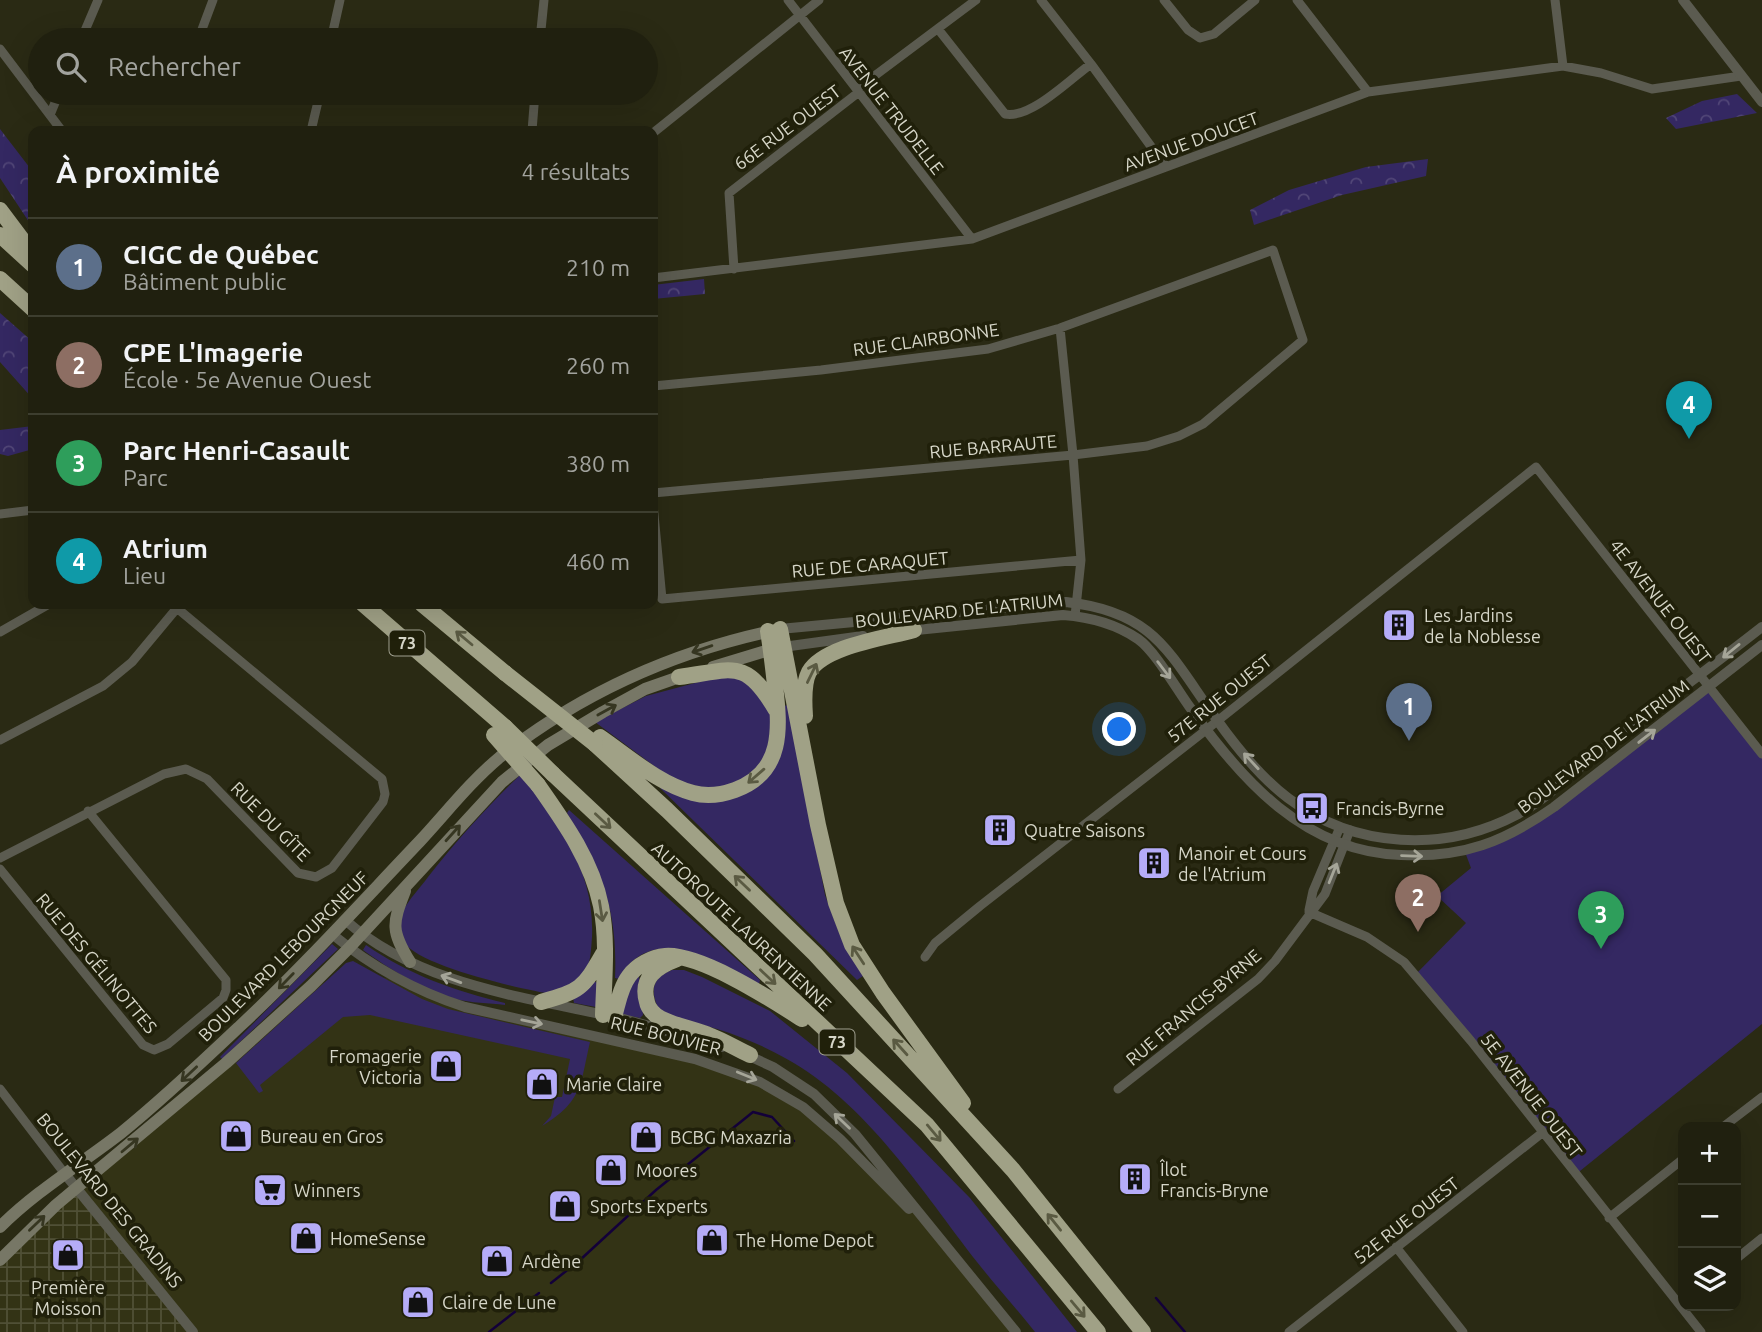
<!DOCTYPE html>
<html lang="fr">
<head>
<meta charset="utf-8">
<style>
  body { margin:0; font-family:Ubuntu,sans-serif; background:#2d2d1d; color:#f1f3f6 }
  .controls { position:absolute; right:21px; bottom:21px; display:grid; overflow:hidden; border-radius:14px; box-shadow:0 7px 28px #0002 }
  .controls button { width:63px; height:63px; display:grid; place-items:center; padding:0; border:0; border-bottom:2px solid #3d3e2f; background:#20200f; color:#f1f3f6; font:35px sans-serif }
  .you { position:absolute; left:1120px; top:730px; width:24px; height:24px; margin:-18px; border:5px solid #fff; border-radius:50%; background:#1a73e8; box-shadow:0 0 0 10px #1a73e833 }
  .badge { display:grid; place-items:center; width:46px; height:46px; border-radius:50%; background:#bca0f2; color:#fff; font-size:23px; font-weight:700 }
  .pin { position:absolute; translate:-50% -58px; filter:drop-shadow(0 2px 4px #0008) }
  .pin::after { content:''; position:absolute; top:37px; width:24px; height:21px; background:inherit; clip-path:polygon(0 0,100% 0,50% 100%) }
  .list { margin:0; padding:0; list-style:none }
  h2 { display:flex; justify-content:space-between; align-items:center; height:91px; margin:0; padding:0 28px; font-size:30px }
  h2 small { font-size:23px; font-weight:400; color:#a2a39e }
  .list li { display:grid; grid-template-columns:46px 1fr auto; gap:21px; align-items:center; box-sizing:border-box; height:98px; padding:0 28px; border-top:2px solid #3d3e2f }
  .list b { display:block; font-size:26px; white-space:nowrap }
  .list p { margin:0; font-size:23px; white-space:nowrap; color:#a2a39e }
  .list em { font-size:23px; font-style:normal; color:#a2a39e }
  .icon { flex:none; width:38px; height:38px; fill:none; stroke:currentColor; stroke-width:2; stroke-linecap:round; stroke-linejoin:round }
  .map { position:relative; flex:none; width:1762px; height:1332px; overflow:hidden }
  .search { position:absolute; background:#20200f; box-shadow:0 7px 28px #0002; left:28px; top:28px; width:630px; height:77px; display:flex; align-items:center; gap:18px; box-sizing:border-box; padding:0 24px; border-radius:38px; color:#a2a39e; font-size:26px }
  .panel { position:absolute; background:#20200f; box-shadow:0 7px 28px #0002; left:28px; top:126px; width:630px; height:483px; border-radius:14px }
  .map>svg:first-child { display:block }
  .built { fill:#333315 }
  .industrial { fill:url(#industrial-grid) }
  .green { fill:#342862 }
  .forest { fill:url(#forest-crowns) }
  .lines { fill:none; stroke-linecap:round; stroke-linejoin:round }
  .stream { stroke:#130039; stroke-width:2.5 }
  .minor { stroke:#5b5b50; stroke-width:9 }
  .tertiary { stroke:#5b5b50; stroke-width:10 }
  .secondary { stroke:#776; stroke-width:12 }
  .motorway { stroke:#a0a186; stroke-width:16 }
  .motorway-bridge { stroke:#a0a186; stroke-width:16 }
  .oneway { stroke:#5a5a42 }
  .oneway2 { stroke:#363621 }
  .oneway3 { stroke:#a5a598 }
  .labels { text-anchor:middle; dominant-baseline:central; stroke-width:7; stroke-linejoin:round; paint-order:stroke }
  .shield { fill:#20200a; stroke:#9f9f8f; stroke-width:2 }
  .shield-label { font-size:16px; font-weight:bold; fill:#d6d6c8 }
  .street-label { font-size:18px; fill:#d6d6c8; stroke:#20200a }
  .poi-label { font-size:18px; fill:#d6d6c8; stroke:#20200a; text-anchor:start }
</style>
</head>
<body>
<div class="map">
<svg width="1762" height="1332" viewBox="0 0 1762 1332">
  <defs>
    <pattern id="industrial-grid" width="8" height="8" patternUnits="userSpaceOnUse" patternTransform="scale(1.75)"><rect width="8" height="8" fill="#333315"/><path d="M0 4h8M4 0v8" fill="none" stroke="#505036"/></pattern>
    <pattern id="forest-crowns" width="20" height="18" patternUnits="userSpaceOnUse" patternTransform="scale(1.75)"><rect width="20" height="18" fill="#342862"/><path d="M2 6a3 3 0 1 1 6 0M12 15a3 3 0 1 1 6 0" fill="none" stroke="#514677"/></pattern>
  </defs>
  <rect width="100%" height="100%" fill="#2a2a14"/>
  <!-- built -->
  <path class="built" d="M371,976L395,979L420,992L611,1039L760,1082L840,1139L972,1271L1018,1332H0L18,1241L311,986L348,977Z"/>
  <!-- industrial -->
  <path class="industrial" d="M77,1188L193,1332H0V1260Z"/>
  <!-- green -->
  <path class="green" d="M729,674L751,682L770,714L772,731L765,759L746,779L715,791L673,780L595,722L646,696Z
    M1709,687L1762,754V1024L1575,1175L1415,975L1466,923L1437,896L1471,868L1465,852L1526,827Z
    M789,705L825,895L840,935L863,976L857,980L660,788L664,784L676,792L760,781L783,706Z
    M521,774C560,823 595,872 592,937C591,949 591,964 584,974C578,983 563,989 553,994C524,990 418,966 404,942C399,934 399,920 403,911C409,899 420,888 428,877C457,840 487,807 521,774Z
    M569,810L760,980L759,984C716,962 651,920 619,979L615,978C618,907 601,873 567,813Z
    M332,944L338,949L222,1059L220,1057Z
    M366,945C409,975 455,991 505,1003V1005C489,1003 471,1003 455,999C424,991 388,968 363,950Z
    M353,961L422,999L448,1009L590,1042C580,1085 583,1101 542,1126L551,1116L555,1097H562L570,1059L370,1015L343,1017L260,1085L263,1091L259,1093L236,1063L346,963Z
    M672,970H684L702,977L770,1011L847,1073L970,1198L1077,1332H1035C1016,1308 996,1286 977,1262C922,1191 866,1102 785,1058C764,1046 740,1036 717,1029C698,1023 679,1020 660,1012C651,994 649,979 672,970Z
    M639,976L643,1015L640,1018L621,1014L626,990Z
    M594,981L599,984L596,1007L574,1003L573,997Z"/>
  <!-- forest -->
  <path class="forest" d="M1737,94L1757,113L1676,129L1666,118L1702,101Z
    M0,129L33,172V228L0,178Z
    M1428,159L1426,176L1342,195L1254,225L1250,210L1289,190L1366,167Z
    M704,279L705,294L653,299V285Z
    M0,313L33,342V399L0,362Z
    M33,426V449L8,456L0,454V430Z"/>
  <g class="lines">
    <!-- stream -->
    <path class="stream" d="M551,1283L580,1260L656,1190L753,1112L772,1117L794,1141
      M1156,1298L1185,1332
      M489,1332L539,1293"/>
    <!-- minor -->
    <path class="minor" d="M788,0L972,239
      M1041,0L1091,64L1166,167
      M1164,0L1188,30L1200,38L1214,34L1255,0
      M1297,0L1368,92
      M1555,0L1563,66
      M938,29L1005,114C1031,119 1070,79 1091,64
      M81,40L98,0
      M198,40L213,0
      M331,40L340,0
      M540,40L544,0
      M0,49L62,131
      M857,89L976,0
      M186,93L197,96L224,93
      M50,115L59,93
      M311,131L320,93
      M532,131L535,93
      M653,133L819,0
      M734,269L729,193L859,92
      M653,278L972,239L1368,92L1563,66L1601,73L1652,89L1741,76
      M1060,328L1073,455L1081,560L1075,616
      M653,386L821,370L988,349L1060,328L1273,250L1303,340L1203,424L1179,436L1147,446L1073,455L653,493
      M653,504L662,599L1081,560
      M0,514L33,510
      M0,632L49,604
      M0,740L103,686L132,662L177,608
      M0,858L164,774L186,769L207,779L298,873L316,877L332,868L383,802L385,794L382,779L172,604
      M0,869L143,1045L154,1050L168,1044L223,998L226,990V980L88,811
      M1309,910L1313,891L1340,827
      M1309,912L1367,937L1404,962L1471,1041L1701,1332
      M925,957L935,943L980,906L1206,730L1536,467L1762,754
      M0,1089L65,1174
      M1118,1089L1258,979L1275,961L1325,894L1350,830
      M1723,1127L1762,1097
      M1609,1218L1683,1159
      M1396,1247L1463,1332
      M1736,1259L1762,1238
      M1289,1332L1542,1133"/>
    <!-- tertiary -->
    <path class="tertiary" d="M1683,0L1762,102
      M780,629L1066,602C1156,612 1169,654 1217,720C1237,748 1260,777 1288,798C1355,849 1445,853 1518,814C1550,797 1577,768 1606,746C1658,706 1711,667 1762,627
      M907,631L1063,615C1089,617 1116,624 1138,639C1155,651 1176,688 1189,706C1241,780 1305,852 1401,855C1463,858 1504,842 1554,807L1762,645
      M783,647L863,636
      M345,920C419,985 521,996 614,1017C650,1025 686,1037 722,1047
      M332,934C372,967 415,991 465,1007L695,1059L760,1082L803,1107L840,1139L909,1209
      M745,1054L773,1067L814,1094L855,1134L1016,1332
      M65,1174L193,1332"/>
    <!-- secondary -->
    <path class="secondary" d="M713,667L779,647
      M405,891C392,924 391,931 410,962
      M0,1227C36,1191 81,1164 121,1133C162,1100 201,1063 239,1027C302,968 360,904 420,841C446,813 470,782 500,757C581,693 676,651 776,630
      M0,1260L56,1205L226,1063L311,986L349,948L502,782L548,745L603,712L645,689L685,675"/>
    <!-- motorway -->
    <path class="motorway" d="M0,210L33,254
      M0,235L33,265
      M0,279L33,309
      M363,604L505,727
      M422,604L505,673
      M780,629L818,825L836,903L852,945L883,993L963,1103
      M679,677C733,670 745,657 776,710
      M805,716C804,702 803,684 809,672C824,646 886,638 914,630
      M600,737C629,757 659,784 693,793C707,797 721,795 735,790C784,772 780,728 775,685C773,667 771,649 768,631
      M595,744L667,810L815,954L1013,1170L1143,1332
      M553,774L927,1125L1098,1332
      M538,785C564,822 592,861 601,906C608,941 604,979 603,1015
      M677,959C656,967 640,978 647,1002C648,1008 654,1015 660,1018C675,1026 695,1029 711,1036C724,1041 737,1049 750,1055
      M541,1002C580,991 583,989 603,954
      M614,1017C618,1004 620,988 629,976C637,965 652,957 665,956C700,953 772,1000 802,1019"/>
    <!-- motorway-bridge -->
    <path class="motorway-bridge" d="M505,673L595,744
      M505,727L553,774
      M494,735L538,785"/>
  </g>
  <!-- one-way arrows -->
  <defs><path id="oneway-shaft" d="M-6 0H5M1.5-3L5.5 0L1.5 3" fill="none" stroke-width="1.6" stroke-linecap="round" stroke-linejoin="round" transform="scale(1.75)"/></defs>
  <g class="oneway">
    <use href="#oneway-shaft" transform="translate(464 638) rotate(-140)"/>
    <use href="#oneway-shaft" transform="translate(812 673) rotate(-64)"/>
    <use href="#oneway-shaft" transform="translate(756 776) rotate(139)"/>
    <use href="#oneway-shaft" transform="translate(603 821) rotate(43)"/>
    <use href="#oneway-shaft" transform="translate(742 883) rotate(-136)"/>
    <use href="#oneway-shaft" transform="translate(601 911) rotate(81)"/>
    <use href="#oneway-shaft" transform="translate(858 955) rotate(-123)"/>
    <use href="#oneway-shaft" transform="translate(768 977) rotate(43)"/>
    <use href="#oneway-shaft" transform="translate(900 1047) rotate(-132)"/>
    <use href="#oneway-shaft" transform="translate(934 1133) rotate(50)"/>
    <use href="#oneway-shaft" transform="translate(1054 1222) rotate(-129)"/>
    <use href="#oneway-shaft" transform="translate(1078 1309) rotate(50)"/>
  </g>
  <g class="oneway2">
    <use href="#oneway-shaft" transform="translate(702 649) rotate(161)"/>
    <use href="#oneway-shaft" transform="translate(607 710) rotate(-29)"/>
    <use href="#oneway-shaft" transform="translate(453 833) rotate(-48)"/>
    <use href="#oneway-shaft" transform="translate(286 981) rotate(134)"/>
    <use href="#oneway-shaft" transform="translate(189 1074) rotate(137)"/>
    <use href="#oneway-shaft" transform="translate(130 1145) rotate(-40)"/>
    <use href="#oneway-shaft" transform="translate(37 1223) rotate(-44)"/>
  </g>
  <g class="oneway3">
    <use href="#oneway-shaft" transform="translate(1731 651) rotate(141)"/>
    <use href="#oneway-shaft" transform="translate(1164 670) rotate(53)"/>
    <use href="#oneway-shaft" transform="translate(1647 736) rotate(-38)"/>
    <use href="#oneway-shaft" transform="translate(1251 761) rotate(-133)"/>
    <use href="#oneway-shaft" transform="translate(1412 856) rotate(2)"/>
    <use href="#oneway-shaft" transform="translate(1333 873) rotate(-68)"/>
    <use href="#oneway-shaft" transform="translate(451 979) rotate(-160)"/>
    <use href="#oneway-shaft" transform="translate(532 1022) rotate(12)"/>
    <use href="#oneway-shaft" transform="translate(747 1076) rotate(22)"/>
    <use href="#oneway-shaft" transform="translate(842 1121) rotate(-136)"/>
  </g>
  <!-- icons -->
  <defs>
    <g id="building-square" transform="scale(1.75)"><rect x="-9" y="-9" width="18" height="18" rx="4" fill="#b5acf8" stroke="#20200a"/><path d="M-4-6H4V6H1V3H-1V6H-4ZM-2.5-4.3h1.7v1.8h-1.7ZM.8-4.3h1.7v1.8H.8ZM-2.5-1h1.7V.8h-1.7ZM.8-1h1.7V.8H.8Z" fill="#111"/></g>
    <g id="bus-square" transform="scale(1.75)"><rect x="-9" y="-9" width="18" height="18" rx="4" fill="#b5acf8" stroke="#20200a"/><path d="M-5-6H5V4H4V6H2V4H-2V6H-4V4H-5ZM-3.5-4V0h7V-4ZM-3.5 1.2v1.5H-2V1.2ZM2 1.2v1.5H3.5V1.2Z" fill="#111"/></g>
    <g id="shop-square" transform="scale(1.75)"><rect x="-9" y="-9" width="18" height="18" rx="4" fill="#b5acf8" stroke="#20200a"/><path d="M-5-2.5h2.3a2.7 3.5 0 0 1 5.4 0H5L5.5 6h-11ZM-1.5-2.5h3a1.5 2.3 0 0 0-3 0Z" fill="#111"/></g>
    <g id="supermarket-square" transform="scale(1.75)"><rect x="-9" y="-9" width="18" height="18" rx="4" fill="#b5acf8" stroke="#20200a"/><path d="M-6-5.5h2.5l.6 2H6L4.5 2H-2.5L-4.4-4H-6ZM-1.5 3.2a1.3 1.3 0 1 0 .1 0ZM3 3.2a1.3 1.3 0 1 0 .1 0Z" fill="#111"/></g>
  </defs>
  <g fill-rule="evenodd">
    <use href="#building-square" x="1399" y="625"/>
    <use href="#bus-square" x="1312" y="808"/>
    <use href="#building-square" x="1000" y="830"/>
    <use href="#building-square" x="1154" y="863"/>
    <use href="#shop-square" x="446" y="1066"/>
    <use href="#shop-square" x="542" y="1084"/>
    <use href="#shop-square" x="236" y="1136"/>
    <use href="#shop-square" x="646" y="1137"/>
    <use href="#shop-square" x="611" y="1170"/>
    <use href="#building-square" x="1135" y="1179"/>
    <use href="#supermarket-square" x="270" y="1190"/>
    <use href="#shop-square" x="565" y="1206"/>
    <use href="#shop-square" x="306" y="1238"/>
    <use href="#shop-square" x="712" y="1240"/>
    <use href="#shop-square" x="68" y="1255"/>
    <use href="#shop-square" x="497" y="1261"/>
    <use href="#shop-square" x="418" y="1302"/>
  </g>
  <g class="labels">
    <!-- shield labels -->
    <g class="shield">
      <rect x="389.5" y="630.5" width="35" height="25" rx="5"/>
      <rect x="819.5" y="1029.5" width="35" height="25" rx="5"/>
    </g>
    <g class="shield-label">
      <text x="407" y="643">73</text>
      <text x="837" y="1042">73</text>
    </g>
    <!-- street labels -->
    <g class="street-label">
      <text transform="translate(892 110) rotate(52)">AVENUE TRUDELLE</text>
      <text transform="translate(787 127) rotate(-37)">66E RUE OUEST</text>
      <text transform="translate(1191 141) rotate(-20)">AVENUE DOUCET</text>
      <text transform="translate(926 339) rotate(-8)">RUE CLAIRBONNE</text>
      <text transform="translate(993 446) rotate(-5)">RUE BARRAUTE</text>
      <text transform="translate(870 564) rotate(-5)">RUE DE CARAQUET</text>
      <text transform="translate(1661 601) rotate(52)">4E AVENUE OUEST</text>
      <text transform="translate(959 610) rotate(-6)">BOULEVARD DE L'ATRIUM</text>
      <text transform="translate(1219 698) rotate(-39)">57E RUE OUEST</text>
      <text transform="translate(1603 746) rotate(-37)">BOULEVARD DE L'ATRIUM</text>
      <text transform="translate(271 821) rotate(45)">RUE DU GÎTE</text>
      <text transform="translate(742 926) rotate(43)">AUTOROUTE LAURENTIENNE</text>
      <text transform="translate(283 956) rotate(-45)">BOULEVARD LEBOURGNEUF</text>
      <text transform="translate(97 963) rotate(50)">RUE DES GÉLINOTTES</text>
      <text transform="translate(1193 1007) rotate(-40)">RUE FRANCIS-BYRNE</text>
      <text transform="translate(666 1035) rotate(14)">RUE BOUVIER</text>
      <text transform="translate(1532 1095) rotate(52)">5E AVENUE OUEST</text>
      <text transform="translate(110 1200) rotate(51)">BOULEVARD DES GRADINS</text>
      <text transform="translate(1406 1220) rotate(-38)">52E RUE OUEST</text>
    </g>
    <!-- poi labels -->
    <g class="poi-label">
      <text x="1424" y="615">Les Jardins<tspan x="1424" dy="21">de la Noblesse</tspan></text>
      <text x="1336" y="808">Francis-Byrne</text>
      <text x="1024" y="830">Quatre Saisons</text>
      <text x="1178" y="853">Manoir et Cours<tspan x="1178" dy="21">de l'Atrium</tspan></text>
      <text x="422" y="1056" text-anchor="end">Fromagerie<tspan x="422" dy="21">Victoria</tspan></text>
      <text x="566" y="1084">Marie Claire</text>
      <text x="260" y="1136">Bureau en Gros</text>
      <text x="670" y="1137">BCBG Maxazria</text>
      <text x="1160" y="1169">Îlot<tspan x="1160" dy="21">Francis-Bryne</tspan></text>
      <text x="636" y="1170">Moores</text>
      <text x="294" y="1190">Winners</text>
      <text x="590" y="1206">Sports Experts</text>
      <text x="330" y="1238">HomeSense</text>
      <text x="736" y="1240">The Home Depot</text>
      <text x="522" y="1261">Ardène</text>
      <text x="68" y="1287" text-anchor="middle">Première<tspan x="68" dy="21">Moisson</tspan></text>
      <text x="442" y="1302">Claire de Lune</text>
    </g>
  </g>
</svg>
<div class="controls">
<button>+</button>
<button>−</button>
<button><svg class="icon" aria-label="layers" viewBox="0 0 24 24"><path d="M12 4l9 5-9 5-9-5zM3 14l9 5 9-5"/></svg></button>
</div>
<div class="you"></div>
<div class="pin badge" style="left:1409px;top:741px;background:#5c6f8a">1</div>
<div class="pin badge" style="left:1418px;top:932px;background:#8d6e63">2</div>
<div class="pin badge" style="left:1601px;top:949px;background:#2e9e5b">3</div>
<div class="pin badge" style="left:1689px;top:439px;background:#0f9aa8">4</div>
<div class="search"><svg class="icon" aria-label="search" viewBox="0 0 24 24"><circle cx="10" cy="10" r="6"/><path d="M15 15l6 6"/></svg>Rechercher</div>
<section class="panel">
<h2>À proximité<small>4 résultats</small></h2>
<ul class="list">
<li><span class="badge" style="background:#5c6f8a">1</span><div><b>CIGC de Québec</b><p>Bâtiment public</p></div><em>210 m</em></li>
<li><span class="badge" style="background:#8d6e63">2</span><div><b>CPE L'Imagerie</b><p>École · 5e Avenue Ouest</p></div><em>260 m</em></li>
<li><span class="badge" style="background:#2e9e5b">3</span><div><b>Parc Henri-Casault</b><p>Parc</p></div><em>380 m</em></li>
<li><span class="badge" style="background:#0f9aa8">4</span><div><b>Atrium</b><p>Lieu</p></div><em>460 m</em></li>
</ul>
</section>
</div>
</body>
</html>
